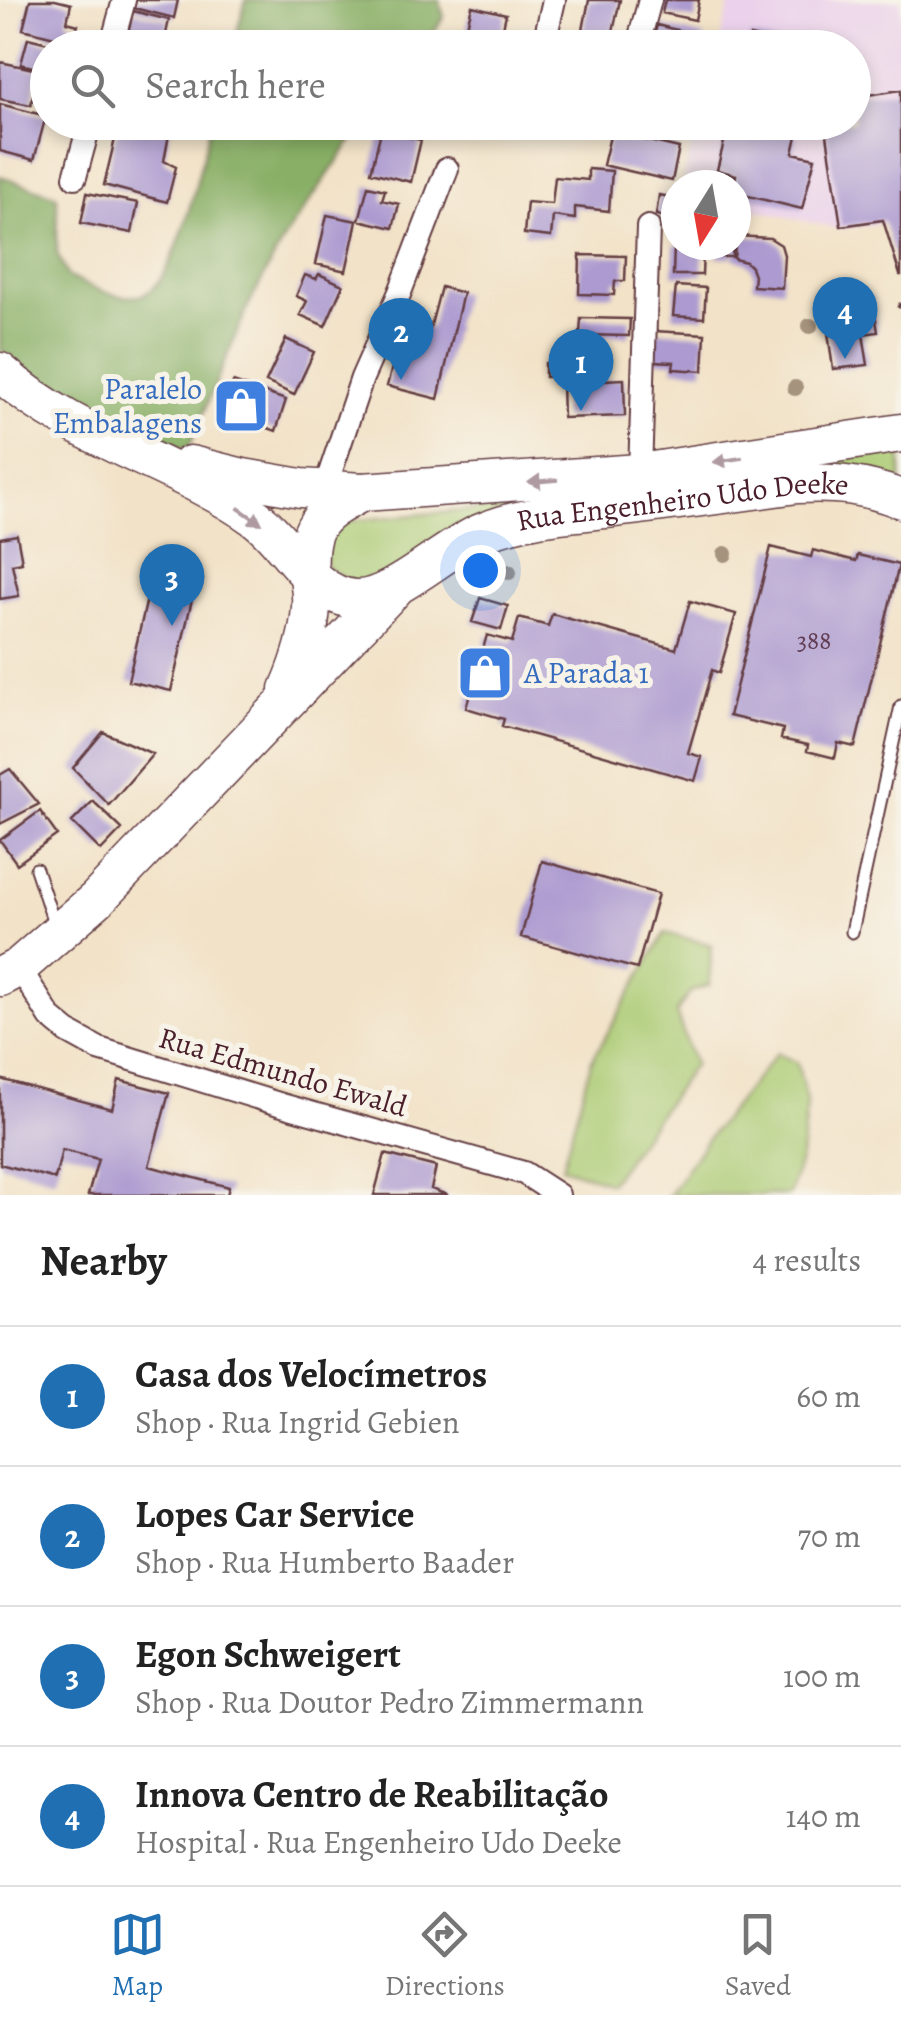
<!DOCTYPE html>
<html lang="en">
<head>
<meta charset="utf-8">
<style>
  body { margin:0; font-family:Alegreya,serif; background:#f2f2f2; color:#222 }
  .compass { position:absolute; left:661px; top:170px; width:90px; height:90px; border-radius:50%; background:#fff; box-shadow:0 5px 15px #0003; rotate:191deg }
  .you { position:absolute; left:480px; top:570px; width:35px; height:35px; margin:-25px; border:8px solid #fff; border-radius:50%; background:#1a73e8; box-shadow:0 0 0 15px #1a73e833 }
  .badge { display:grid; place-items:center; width:65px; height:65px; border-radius:50%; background:#1f6fb2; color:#fff; font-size:32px; font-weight:700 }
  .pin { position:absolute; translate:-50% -82px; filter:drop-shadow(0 2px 5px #0008) }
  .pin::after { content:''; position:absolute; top:52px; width:35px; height:30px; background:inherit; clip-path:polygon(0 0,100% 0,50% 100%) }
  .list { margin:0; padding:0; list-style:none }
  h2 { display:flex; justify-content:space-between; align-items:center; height:130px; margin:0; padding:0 40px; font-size:42px }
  h2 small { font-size:32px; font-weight:400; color:#767676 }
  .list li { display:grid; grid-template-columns:65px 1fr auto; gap:30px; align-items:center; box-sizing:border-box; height:140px; padding:0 40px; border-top:2px solid #e0e0e0 }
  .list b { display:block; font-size:38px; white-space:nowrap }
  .list p { margin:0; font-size:32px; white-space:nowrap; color:#767676 }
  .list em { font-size:32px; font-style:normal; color:#767676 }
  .icon { flex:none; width:55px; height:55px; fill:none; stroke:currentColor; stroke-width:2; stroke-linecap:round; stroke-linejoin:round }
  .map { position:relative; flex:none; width:901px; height:1195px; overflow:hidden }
  .search { position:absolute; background:#fff; box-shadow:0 5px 15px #0003; left:30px; right:30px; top:30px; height:110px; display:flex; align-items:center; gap:25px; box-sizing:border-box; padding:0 35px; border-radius:55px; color:#767676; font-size:38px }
  .sheet { height:690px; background:#fff }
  nav { display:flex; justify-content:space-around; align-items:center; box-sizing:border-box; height:140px; border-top:2px solid #e0e0e0; background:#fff; font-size:28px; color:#767676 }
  nav a { display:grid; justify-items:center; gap:5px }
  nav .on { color:#1f6fb2 }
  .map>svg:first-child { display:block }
  .built { fill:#ebd1eb }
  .green { fill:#abcb73; stroke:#7a754f; stroke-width:2.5 }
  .forest { fill:#88af65; stroke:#696748; stroke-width:2.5 }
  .building { fill:#ac9ad0 }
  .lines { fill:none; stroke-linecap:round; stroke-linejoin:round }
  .service-casing { stroke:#633c42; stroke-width:15 }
  .minor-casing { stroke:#633c42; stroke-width:26 }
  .primary-casing { stroke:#633c42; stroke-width:41 }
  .path { stroke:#633c42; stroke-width:4; stroke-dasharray:8 8; stroke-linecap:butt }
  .service { stroke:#fff; stroke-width:11 }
  .minor { stroke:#fff; stroke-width:22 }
  .primary { stroke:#fff; stroke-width:38 }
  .tree { fill:#a6937d }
  .oneway { fill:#ae9aa0 }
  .labels { text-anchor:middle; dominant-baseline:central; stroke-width:10; stroke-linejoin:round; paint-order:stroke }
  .number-label { font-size:25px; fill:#623e54 }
  .shop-label { font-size:30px; fill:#366cbe; stroke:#f7f3e8; text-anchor:end }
  .street-label { font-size:30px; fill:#4a1f2b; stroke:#f7f3e8 }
</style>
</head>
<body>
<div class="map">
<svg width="901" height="1195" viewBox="0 0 901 1195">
  <rect width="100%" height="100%" fill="#f7f3e8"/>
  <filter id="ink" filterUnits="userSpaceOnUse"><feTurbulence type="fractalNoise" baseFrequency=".01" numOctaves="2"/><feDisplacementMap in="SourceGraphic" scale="20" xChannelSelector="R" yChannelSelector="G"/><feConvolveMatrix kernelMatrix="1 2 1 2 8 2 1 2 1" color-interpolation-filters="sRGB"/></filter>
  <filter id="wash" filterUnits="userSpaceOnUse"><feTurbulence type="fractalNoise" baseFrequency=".0048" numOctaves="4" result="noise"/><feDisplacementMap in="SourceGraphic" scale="40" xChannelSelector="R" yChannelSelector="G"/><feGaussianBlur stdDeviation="2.25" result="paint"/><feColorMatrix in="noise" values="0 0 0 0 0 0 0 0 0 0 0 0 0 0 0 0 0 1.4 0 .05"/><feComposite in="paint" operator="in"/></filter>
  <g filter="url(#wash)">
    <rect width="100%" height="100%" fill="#f2e2c7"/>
    <!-- built -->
    <path class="built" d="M731,0H901V220L840,229L736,205V185H682L698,123L854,122V48L718,47Z"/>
    <!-- green -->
    <path class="green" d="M901,448V481L498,516L361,591L326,566C325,544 328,534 346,521L495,508Z
      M665,933L712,945L709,985L690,992L676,1013L694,1064L610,1183L562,1167L591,1062Z
      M777,1053L797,1063L807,1102L801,1157L789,1195H669L708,1138Z"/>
    <!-- forest -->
    <path class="forest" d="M246,0H439L444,17L423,47H233Z
      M211,123H364L285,237L247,308L188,450C121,426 54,397 0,349V176L57,196V253L68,277C90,286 127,307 150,291C180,270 202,159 211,123Z"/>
    <g id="blocks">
      <!-- building -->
      <path class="building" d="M30,0H55L71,4L67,22L78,25L74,42L23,29Z
        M136,0H178L174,18L134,8Z
        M589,0H620L612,36L583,30Z
        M665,0H699L695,20L662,13Z
        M472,6L506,14L500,42L465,34Z
        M133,11L169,20L163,48H139L126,44Z
        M657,25L704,37L701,48H651Z
        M750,36L792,46V48H747Z
        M28,38L60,46L48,48V71L21,64Z
        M0,62L38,70L31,105L0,99Z
        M901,90V275H900L883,220L841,226L825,122H854V97Z
        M0,104L46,116L34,160L0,151Z
        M119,122L171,124L164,161L176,167L167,202L104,185Z
        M729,122H790L788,134L797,136L793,153L815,158L802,209L736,193V185H734L736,175L717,170Z
        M381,131L421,140L411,182L371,172Z
        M611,132L679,148L672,181L603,165Z
        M588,169L612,171L609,211L575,207V219L553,216L551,237L524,234L527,202L552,204L555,177L588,180Z
        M368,186L385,190L382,200L399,204L393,228L359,220Z
        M87,193L138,203L132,233L81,223Z
        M659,195L676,198V219L656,215Z
        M327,215L357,221L346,271L316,264Z
        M736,236L770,238L781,245L784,255L782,288L753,286L754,275L751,267L746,262L734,259Z
        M674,245H733L732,257H718L717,250H703L702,275H673Z
        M580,255L626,256L625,281H615L614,295L579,294Z
        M319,274L343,285L325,326L300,315L307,301L296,296L305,275L316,279Z
        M676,286L706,288L704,318L673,316Z
        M441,287L463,293L438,399L387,386L396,352L400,353L407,323L430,329Z
        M872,296L878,332L863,334L868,365L833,369L824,303Z
        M581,318L630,319L629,336L580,335Z
        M654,331L705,334L703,371L673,369L674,362L652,361Z
        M286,339L314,352L294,395L266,382Z
        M545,363H597V376L545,377Z
        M624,379L625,416L563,418L562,382Z
        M233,382L286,400L276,431L223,412Z
        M17,535L22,562L12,564L19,596L0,599V538Z
        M771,547L811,557L813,550L856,561L858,555L899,565L855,747L838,743L835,758L807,751L808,745L781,739L783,729L729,716Z
        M155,564L198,573L171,691L128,681Z
        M480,598L508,606L501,630L472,622Z
        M690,601L736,614L719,673L712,670L688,753L702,757L695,781L502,726L504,719L466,708L487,635L512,642L519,618L548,626L552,614L676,649Z
        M103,732L153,754L109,805L73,768Z
        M10,769L39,804L0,824V775Z
        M93,801L122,829L101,851L72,822Z
        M40,811L57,835L17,864L0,840Z
        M542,861L658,894L637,969L521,937Z
        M0,1079L112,1109L119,1080L169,1093L149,1166L229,1187L227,1195H88L98,1159L62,1150L55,1179L0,1164Z
        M385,1154L436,1167L431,1189L448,1195H374Z"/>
    </g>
  </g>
  <g filter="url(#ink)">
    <use href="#blocks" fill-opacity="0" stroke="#633c42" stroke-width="2.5"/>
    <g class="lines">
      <!-- service casing -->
      <g class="service-casing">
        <path id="service" d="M36,869L55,926
          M852,932L901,706"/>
      </g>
      <!-- minor casing -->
      <g class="minor-casing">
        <path id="minor" d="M111,48L124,0
          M543,48L554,0
          M637,48L650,0
          M75,177L90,122
          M640,473L648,227
          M324,491L362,378L400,292L447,169
          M19,967L50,1017L68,1032L99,1049L282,1105L524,1173L558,1195"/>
      </g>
      <!-- primary casing -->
      <g class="primary-casing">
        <g id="primary">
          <path id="s1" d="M0,372C74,439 177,462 257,519C289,543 311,596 355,599C389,602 447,547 481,533C525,514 577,513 623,507C681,500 739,492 797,484C837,482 864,485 901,499"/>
          <path d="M190,465L243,478L301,488L362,492L640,473L901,433"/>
          <path d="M289,689C301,662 309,637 311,607C312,596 310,586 309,576C306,524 318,515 362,492"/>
          <path d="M0,977L19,967L97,899L394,589"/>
        </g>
      </g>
      <!-- path -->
      <path class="path" d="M898,308L901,303"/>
      <!-- service -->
      <use href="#service" class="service"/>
      <!-- minor -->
      <use href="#minor" class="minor"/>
      <!-- primary -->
      <use href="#primary" class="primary"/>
    </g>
    <!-- trees -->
    <g class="tree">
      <circle cx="810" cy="326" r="8"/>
      <circle cx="795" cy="388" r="8"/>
      <circle cx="725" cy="554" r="8"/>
      <circle cx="509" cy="572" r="8"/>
    </g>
    <!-- one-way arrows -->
    <defs><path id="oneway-solid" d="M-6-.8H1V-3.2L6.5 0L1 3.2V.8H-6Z" transform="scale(2.5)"/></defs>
    <g class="oneway">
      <use href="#oneway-solid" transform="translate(728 460) rotate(171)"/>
      <use href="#oneway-solid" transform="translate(543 481) rotate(175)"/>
      <use href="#oneway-solid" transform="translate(250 516) rotate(34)"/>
    </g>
  </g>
  <!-- icons -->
  <defs>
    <g id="shop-square" transform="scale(2.875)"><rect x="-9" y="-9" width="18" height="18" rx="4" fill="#3f7fe0" stroke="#f7f3e8"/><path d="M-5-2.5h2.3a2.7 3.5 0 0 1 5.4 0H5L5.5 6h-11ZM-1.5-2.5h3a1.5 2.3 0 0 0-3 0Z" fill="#fff"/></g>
  </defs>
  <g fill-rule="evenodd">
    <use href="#shop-square" x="241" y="406"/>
    <use href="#shop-square" x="485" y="673"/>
  </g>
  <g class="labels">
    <!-- number labels -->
    <g class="number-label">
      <text x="814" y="641">388</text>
    </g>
    <!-- shop labels -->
    <g class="shop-label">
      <text x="202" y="389">Paralelo<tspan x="202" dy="34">Embalagens</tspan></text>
      <text x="524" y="673" text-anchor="start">A Parada 1</text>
    </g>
    <!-- street labels -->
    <g class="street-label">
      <text stroke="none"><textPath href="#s1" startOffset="775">Rua Engenheiro Udo Deeke</textPath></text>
      <text transform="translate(283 1072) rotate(16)">Rua Edmundo Ewald</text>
    </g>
  </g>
</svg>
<svg class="compass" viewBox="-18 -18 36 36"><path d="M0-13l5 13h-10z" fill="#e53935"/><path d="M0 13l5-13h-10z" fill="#767676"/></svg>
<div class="you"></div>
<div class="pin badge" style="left:581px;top:411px">1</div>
<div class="pin badge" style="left:401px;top:380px">2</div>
<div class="pin badge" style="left:172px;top:626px">3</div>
<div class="pin badge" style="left:845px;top:359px">4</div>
<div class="search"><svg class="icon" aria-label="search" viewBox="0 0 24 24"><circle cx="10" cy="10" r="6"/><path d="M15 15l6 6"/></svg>Search here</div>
</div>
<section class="sheet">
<h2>Nearby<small>4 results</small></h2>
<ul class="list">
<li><span class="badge">1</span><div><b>Casa dos Velocímetros</b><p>Shop · Rua Ingrid Gebien</p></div><em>60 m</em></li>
<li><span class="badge">2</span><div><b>Lopes Car Service</b><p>Shop · Rua Humberto Baader</p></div><em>70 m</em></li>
<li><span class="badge">3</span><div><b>Egon Schweigert</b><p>Shop · Rua Doutor Pedro Zimmermann</p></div><em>100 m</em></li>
<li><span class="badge">4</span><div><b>Innova Centro de Reabilitação</b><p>Hospital · Rua Engenheiro Udo Deeke</p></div><em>140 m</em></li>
</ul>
</section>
<nav>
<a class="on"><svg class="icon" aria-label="map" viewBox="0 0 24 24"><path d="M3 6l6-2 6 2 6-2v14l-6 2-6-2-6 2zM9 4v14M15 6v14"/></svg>Map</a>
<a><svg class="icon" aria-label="directions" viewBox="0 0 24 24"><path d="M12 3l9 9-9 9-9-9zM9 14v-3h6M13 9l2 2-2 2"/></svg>Directions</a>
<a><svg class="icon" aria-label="saved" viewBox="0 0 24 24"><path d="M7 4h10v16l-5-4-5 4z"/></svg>Saved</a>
</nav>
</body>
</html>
